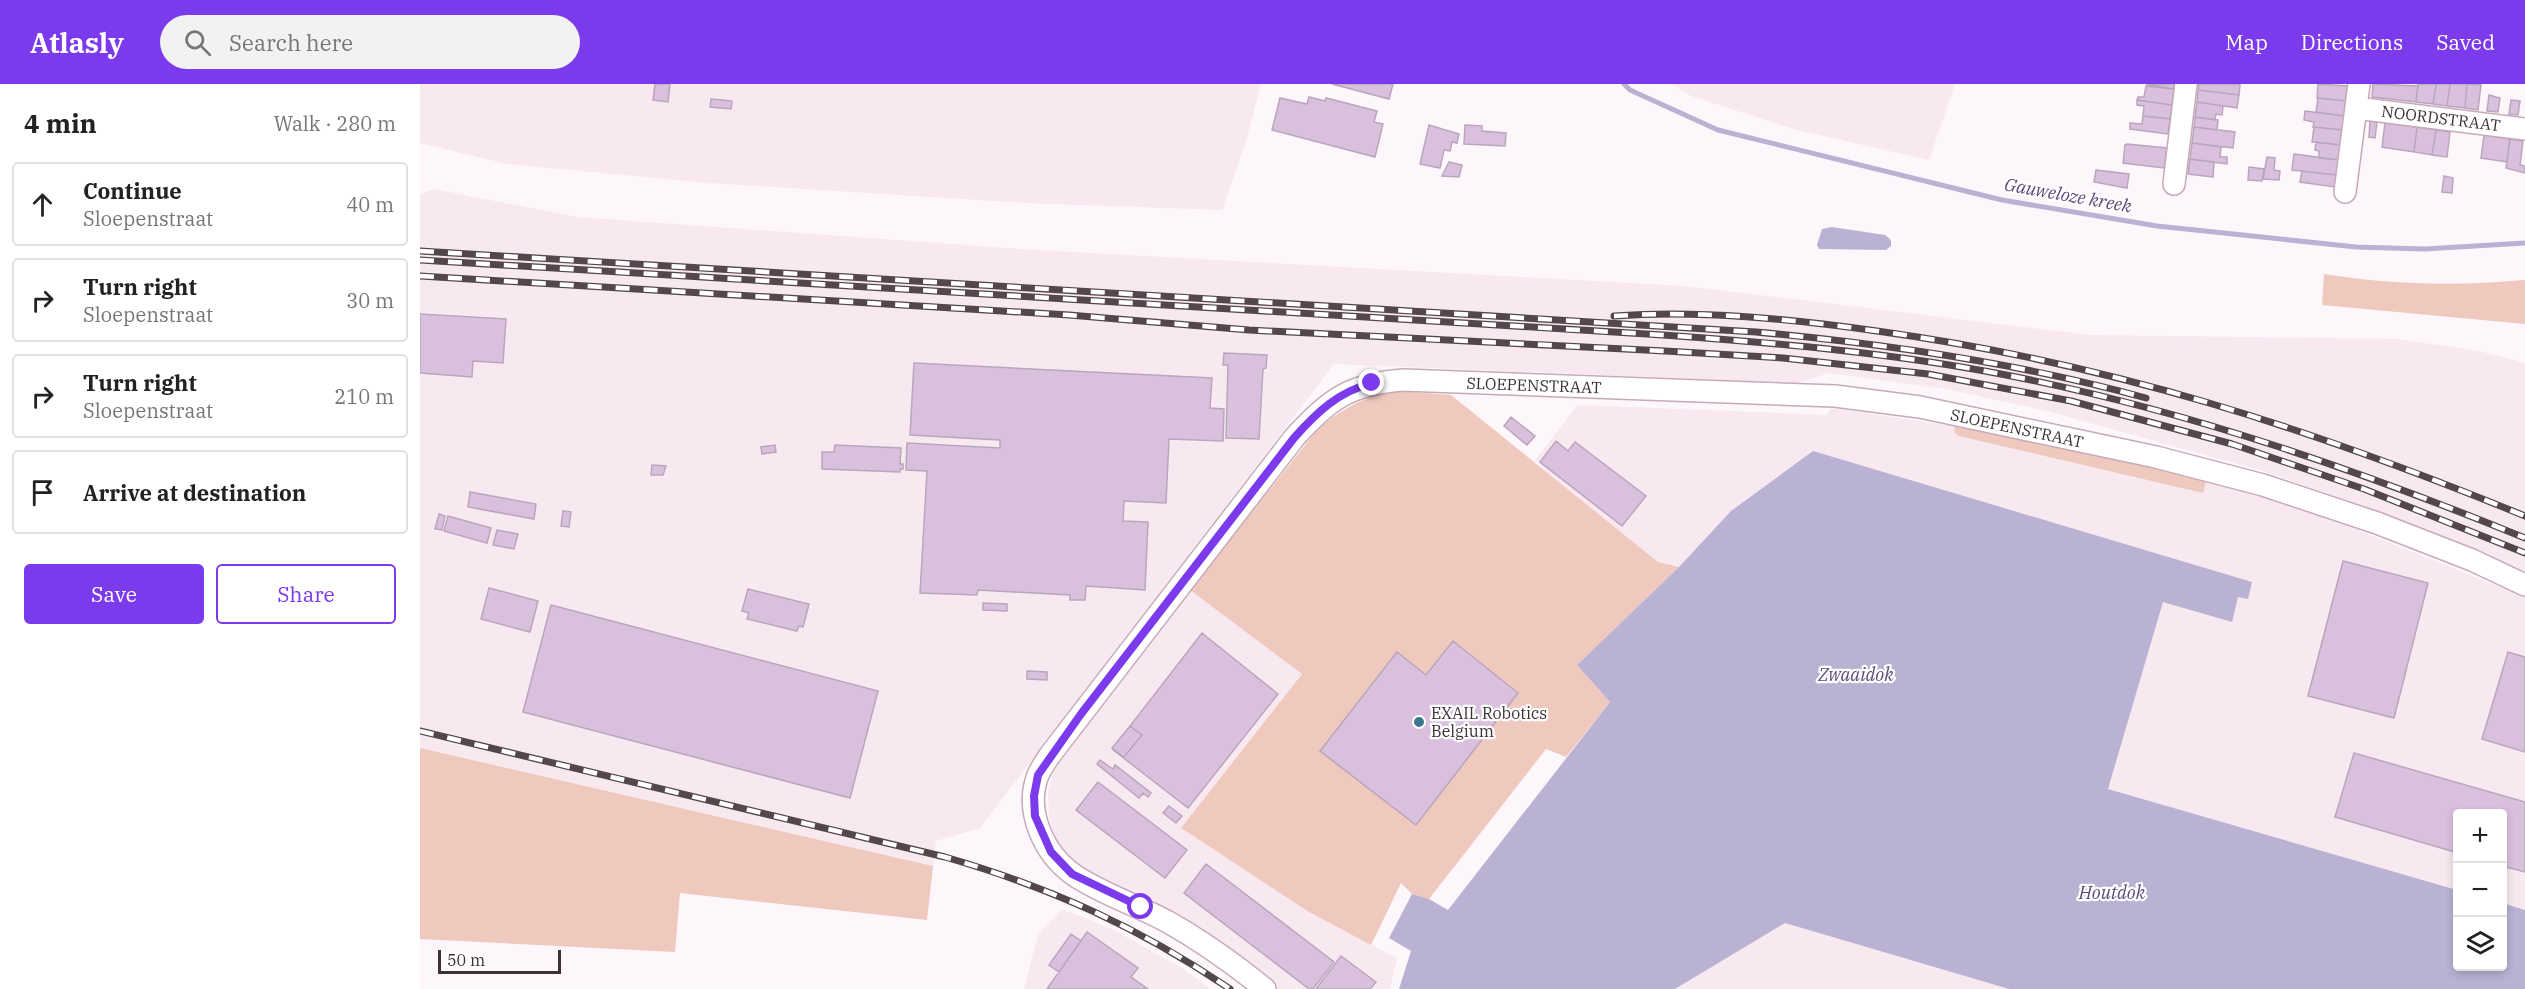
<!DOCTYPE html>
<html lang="en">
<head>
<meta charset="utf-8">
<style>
  body { margin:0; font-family:"IBM Plex Serif",serif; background:#f2f2f2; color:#222 }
  .controls { position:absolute; right:18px; bottom:18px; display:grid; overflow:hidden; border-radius:6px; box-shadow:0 3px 9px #0003 }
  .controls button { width:54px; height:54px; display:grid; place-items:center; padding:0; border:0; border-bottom:2px solid #e0e0e0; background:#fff; color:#222; font:30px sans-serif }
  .scale { position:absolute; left:18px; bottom:15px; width:123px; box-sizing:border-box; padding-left:6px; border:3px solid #3d3137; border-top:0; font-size:16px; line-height:21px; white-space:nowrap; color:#3d3137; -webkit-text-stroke:4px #fff; paint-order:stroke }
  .stop { position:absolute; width:18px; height:18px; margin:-14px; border:4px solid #7c3aed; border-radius:50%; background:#fff }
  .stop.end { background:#7c3aed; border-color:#fff; box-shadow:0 2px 6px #0008 }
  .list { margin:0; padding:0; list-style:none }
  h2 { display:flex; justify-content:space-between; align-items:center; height:78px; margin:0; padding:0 24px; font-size:26px }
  h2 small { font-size:20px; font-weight:400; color:#767676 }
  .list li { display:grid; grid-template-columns:39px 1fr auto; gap:18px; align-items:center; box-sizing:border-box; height:84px; margin:0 12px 12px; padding:0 12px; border:2px solid #e0e0e0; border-radius:6px }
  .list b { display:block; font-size:22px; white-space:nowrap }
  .list p { margin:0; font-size:20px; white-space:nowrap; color:#767676 }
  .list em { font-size:20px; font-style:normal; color:#767676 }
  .actions { display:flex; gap:12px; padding:18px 24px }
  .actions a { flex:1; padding:14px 0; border:2px solid #7c3aed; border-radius:6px; text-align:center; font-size:21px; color:#7c3aed }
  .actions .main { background:#7c3aed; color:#fff }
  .icon { flex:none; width:33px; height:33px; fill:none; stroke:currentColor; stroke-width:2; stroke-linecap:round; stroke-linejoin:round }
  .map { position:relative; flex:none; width:2105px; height:905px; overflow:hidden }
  header { display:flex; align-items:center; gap:36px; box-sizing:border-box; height:84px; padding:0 30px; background:#7c3aed; color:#fff }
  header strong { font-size:28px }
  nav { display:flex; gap:33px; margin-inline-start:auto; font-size:21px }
  .search { width:420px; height:54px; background:#f2f2f2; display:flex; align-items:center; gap:15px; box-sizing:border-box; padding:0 21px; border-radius:33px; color:#767676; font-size:22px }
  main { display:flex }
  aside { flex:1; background:#fff }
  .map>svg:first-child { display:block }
  .built { fill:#f8e9f1 }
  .green { fill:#efc8be }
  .water { fill:#bab2d3 }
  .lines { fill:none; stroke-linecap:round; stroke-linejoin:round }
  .stream { stroke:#bab2d3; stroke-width:5 }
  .building { fill:#d9c1de; stroke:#b9a6bd; stroke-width:1.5 }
  .minor-casing { stroke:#c7aab9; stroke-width:24 }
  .minor { stroke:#fff; stroke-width:21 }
  .rail-casing { stroke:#53474d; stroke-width:7 }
  .rail { stroke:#fff; stroke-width:4.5; stroke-dasharray:14; stroke-linecap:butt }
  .route { stroke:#7c3aed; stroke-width:8 }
  .poi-dot { fill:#3b778e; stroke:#fff; stroke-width:2 }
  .labels { text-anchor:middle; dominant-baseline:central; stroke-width:4.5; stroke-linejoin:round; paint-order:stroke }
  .street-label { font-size:16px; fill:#3d3137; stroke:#fff }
  .poi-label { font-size:16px; fill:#3d3137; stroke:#fff; text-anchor:start }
  .water-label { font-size:18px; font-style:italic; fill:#5a4b7a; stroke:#fff }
</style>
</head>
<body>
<header>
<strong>Atlasly</strong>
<div class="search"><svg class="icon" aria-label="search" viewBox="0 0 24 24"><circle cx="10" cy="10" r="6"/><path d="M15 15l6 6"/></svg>Search here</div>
<nav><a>Map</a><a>Directions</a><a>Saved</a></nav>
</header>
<main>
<aside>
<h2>4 min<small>Walk · 280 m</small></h2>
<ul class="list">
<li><svg class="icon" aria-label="ahead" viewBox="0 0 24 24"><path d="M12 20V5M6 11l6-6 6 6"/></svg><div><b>Continue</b><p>Sloepenstraat</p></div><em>40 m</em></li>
<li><svg class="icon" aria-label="right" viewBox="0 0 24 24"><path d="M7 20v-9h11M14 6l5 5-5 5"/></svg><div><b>Turn right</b><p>Sloepenstraat</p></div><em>30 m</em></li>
<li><svg class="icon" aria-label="right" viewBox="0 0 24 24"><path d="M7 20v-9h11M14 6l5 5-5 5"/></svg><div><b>Turn right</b><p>Sloepenstraat</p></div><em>210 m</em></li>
<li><svg class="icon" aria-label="arrive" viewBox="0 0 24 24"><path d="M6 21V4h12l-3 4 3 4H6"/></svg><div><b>Arrive at destination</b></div></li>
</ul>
<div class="actions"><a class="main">Save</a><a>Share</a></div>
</aside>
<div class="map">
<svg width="2105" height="905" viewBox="0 0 2105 905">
  <rect width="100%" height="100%" fill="#fdf6fa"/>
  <!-- built -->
  <path class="built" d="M0,0H841L826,57L802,126L604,119L289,99L87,80L0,59Z
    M1252,0H1535L1509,76L1377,46L1271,12Z
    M14,105L157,133L601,165L1264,202L1671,251L1977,255L2059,267L2105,279V487L1955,426L1843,387L1623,326L1525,305L1409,289L1377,299L914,280L560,744L516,757L513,782L0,664V110Z
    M1158,321L1407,331L1411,324L1534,342L1733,383L1832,409L1935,445L2105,513V826L2083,819L2082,730H2038L2037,806L1688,705L1743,518L1789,487L1311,427L1259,483L1238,478L1129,390L1115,376Z
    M770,506L882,590L761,744L889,828L977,874L970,905H855L668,791L649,776L635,755L629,733L628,707L635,683Z
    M642,825L694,846L762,884L791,905H604L618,851Z
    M1365,839L1589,905H1255Z"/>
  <!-- green -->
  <path class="green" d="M1904,190C1971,201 2038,202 2105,196V240L1902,221Z
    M978,307L1031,311L1238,478L1259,483L1157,581L1190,618L1146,673L1126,665L1009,815L992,810L981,799L951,861L889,828L761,744L882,590L770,506L897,346C925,323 942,313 978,307Z
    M1534,342L1733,383L1786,397L1783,409L1539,352L1535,349Z
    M0,664L513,782L507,836L260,809L255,868L0,855Z"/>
  <!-- water -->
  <path class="water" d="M1412,143L1465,151L1471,156V162L1466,166L1399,165L1397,161L1402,145Z
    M1393,367L1832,498L1828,515L1818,513L1812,538L1743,518L1688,705L2037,806L2038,882H2082L2083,819L2105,826V905H1589L1365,839L1255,905H979L991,867L969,854L992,810L1009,815L1028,826L1190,618L1157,581L1259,483L1311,427Z"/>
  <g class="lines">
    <!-- stream -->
    <path class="stream" d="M1204,0L1210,6L1298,46L1582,116L1737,142L1936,163L2005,165L2105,159"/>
  </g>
  <!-- building -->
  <path class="building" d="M235,0H250L248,18L233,16Z
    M912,0H973L969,15Z
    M1726,0H1754V5Z
    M1779,0H1820L1819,11L1778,6Z
    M1898,0L1928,2L1926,17L1897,14Z
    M1953,0L1998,2L1996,18L1952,13Z
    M1998,0H2016L2013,20L1996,18Z
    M2016,0H2030L2027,22L2013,20Z
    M2030,0H2047L2045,24L2027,22Z
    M2047,0L2061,1L2058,26L2045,24Z
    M1726,2L1754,5L1752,21L1717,16L1718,13H1724Z
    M1778,6L1819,11L1817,24L1777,18Z
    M2069,11L2080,14L2078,28L2067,27Z
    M889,13L905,17L906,14L957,27L954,38L963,40L955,73L852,46L860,14L887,20Z
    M1898,14L1926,17L1924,32L1896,28Z
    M291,15L312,17L311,25L290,23Z
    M1717,16L1752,21L1750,35L1723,32L1724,22L1717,21Z
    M2091,16L2100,17L2098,31L2089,30Z
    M1777,18L1803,22L1802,31L1796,30L1795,36L1775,33Z
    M1885,27L1924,32L1922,46L1893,43L1894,38L1884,36Z
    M1723,32L1750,35L1748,50L1710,45V39L1722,40Z
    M1775,33L1798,36L1797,46L1774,43Z
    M1950,37L1957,38L1955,54L1949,53Z
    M1965,39L1997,43L1994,68L1962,63Z
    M1009,41L1039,50L1037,59L1032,58L1030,67L1024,66L1020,84L1000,80Z
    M1045,41L1062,42V47L1086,49L1085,62L1044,60Z
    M1774,43L1815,48L1813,64L1772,59Z
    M1894,43L1922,46L1920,61L1892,58Z
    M1997,43L2016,46L2012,71L1994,68Z
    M2016,46L2030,48L2027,73L2012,71Z
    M2064,51L2090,55L2087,78L2061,74Z
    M2090,55L2103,57L2100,81L2105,82V89L2086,84Z
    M1896,58L1920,61L1919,76L1899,74V67L1895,66Z
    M1772,59L1801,63L1800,73H1807V80L1770,75Z
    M1707,60L1747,64L1744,84L1703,79L1705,61Z
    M1874,70L1919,76L1916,91L1872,86Z
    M1847,73L1855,74L1854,86L1860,87L1859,96L1843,95Z
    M1770,75L1794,78L1793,93L1768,90Z
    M1029,78L1042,81L1039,93L1022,92Z
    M1829,83L1844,85L1842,97L1828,96Z
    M1676,86L1709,90L1707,104L1674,98Z
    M1882,87L1916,91L1915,103L1880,98Z
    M2024,92L2033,94L2032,109L2022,108Z
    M0,230L86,235L83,279L53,277L52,293L0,289Z
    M804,269L847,271L846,284L843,285L839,355L806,354L808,281H803Z
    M494,279L792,294L790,324L804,325L803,357L749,355L746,419L704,417L703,437L728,438L725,506L666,502L665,516H650V511L558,506L557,511L500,509L507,387L486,386L487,359L580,364V356L490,351Z
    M1091,333L1115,352L1107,361L1084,342Z
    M1136,357L1148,367L1155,358L1226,412L1202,442L1120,378Z
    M355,361L356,368L342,370L341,363Z
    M415,361L481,364L480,380H483V385H480V388L402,385V368H414Z
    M232,381L246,382L243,391H231Z
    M50,408L116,420L114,435L48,423Z
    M143,427L151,428L149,443L141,442Z
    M19,430L25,432L22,446L15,445Z
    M28,432L71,444L67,459L24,447Z
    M77,446L98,450L94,465L73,461Z
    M1923,477L2008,499L1974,634L1888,612Z
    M69,504L118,517L110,548L61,535Z
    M328,505L389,520L383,543L379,542L377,547L327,535L329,529L322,527Z
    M563,519L587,520V527L563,526Z
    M131,521L458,607L430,714L103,628Z
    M782,549L858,610L768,724L692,665L704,673L722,651L710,642Z
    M1033,557L1098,609L996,741L900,667L977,568L1006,591Z
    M2088,568L2105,573V668L2062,655Z
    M607,587L627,588V596L607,595Z
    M710,642L722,651L704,673L692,664Z
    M1934,669L2105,718V788L2082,782V730H2038V769L1915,733Z
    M680,676L693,685L695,681L731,709L728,713L723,709L719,714L677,680Z
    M678,698L767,766L745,794L656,726Z
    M749,722L762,732L756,739L743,729Z
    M786,780L914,878L893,905H889L764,809Z
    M667,848L718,884L711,893L728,905H627Z
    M651,850L661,857L639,888L629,881Z
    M921,872L956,898L950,905H896Z"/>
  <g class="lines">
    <!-- minor casing -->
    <g class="minor-casing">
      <path id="minor" d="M1936,24L2105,45
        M1754,100L1766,0
        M1925,108L1939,0
        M845,905C814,880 782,857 748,838C717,821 682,810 654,791C624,770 604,727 618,691C621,684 626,677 630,671L874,354C909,315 930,300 983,296L1415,312L1500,323L1736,373L1843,401L1957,439L2052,476L2105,501"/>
    </g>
    <!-- minor -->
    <use href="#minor" class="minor"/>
    <!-- rail casing -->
    <g class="rail-casing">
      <path id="rail" d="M0,167L1336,248C1467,260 1599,279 1726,314
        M0,176L1243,251C1358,259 1472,269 1586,291C1765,326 1936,385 2105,454
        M0,192L649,231L829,246L1245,267L1363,274L1508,290L1651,317L1812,360L1944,405L2105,469
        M1194,232C1282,226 1370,235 1457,247C1689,279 1890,344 2105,432
        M0,647L525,773C632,804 718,843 810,905"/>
    </g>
    <!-- rail -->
    <use href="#rail" class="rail"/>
  </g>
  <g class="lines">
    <!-- route -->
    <path class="route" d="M721,823L652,790L631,768L615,732L614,712L618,691L661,630L874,354C897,328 918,308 952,299"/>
  </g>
  <!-- markers -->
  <circle class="poi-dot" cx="999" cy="638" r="6"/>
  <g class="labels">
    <!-- street labels -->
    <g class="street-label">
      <text transform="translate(2021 34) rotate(7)">NOORDSTRAAT</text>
      <text transform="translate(1114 301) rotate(2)">SLOEPENSTRAAT</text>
      <text transform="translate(1597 344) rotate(12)">SLOEPENSTRAAT</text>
    </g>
    <!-- poi labels -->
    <g class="poi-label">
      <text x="1011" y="629">EXAIL Robotics<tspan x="1011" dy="18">Belgium</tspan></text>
    </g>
    <!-- water labels -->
    <g class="water-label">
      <text transform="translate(1648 111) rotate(10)">Gauweloze kreek</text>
      <text x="1436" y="590">Zwaaidok</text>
      <text x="1692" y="808">Houtdok</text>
    </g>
  </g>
</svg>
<div class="controls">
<button>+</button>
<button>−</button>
<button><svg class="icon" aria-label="layers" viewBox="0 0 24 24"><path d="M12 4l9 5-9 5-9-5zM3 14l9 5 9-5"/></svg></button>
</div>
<div class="scale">50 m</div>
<div class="stop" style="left:721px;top:823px"></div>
<div class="stop end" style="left:952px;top:299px"></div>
</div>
</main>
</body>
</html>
